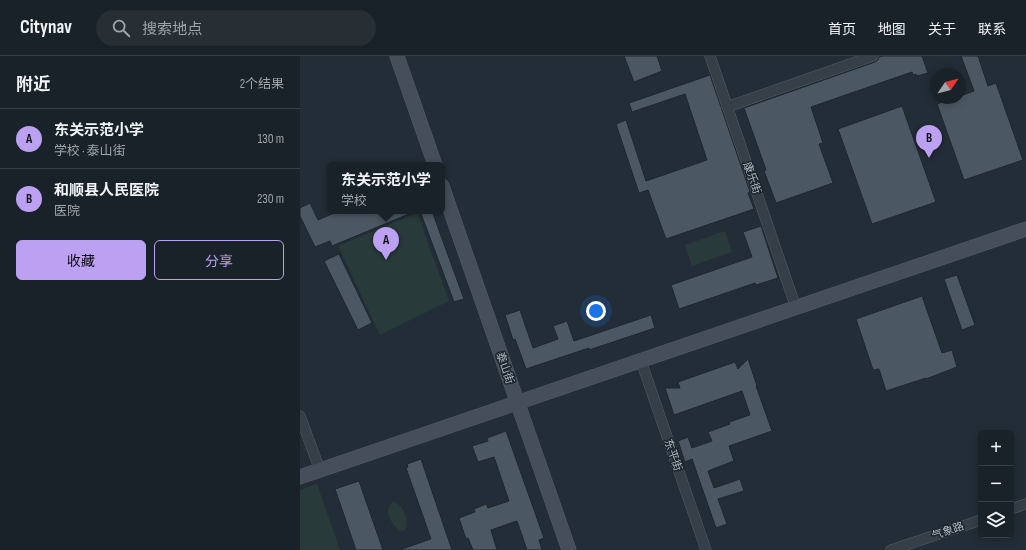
<!DOCTYPE html>
<html lang="zh">
<head>
<meta charset="utf-8">
<style>
  body { margin:0; font-family:"Sofia Sans Condensed","Noto Sans SC",sans-serif; background:#272f35; color:#f1f3f6 }
  .controls { position:absolute; right:12px; bottom:12px; display:grid; overflow:hidden; border-radius:6px; box-shadow:0 2px 10px #0003 }
  .controls button { width:36px; height:36px; display:grid; place-items:center; padding:0; border:0; border-bottom:1px solid #383f46; background:#1a2229; color:#f1f3f6; font:20px sans-serif }
  .compass { position:absolute; left:630px; top:12px; width:36px; height:36px; border-radius:50%; background:#1a2229; box-shadow:0 2px 10px #0003; rotate:55deg }
  .you { position:absolute; left:296px; top:255px; width:14px; height:14px; margin:-10px; border:3px solid #fff; border-radius:50%; background:#1a73e8; box-shadow:0 0 0 6px #1a73e833 }
  .badge { display:grid; place-items:center; width:26px; height:26px; border-radius:50%; background:#bca0f2; color:#111; font-size:13px; font-weight:700 }
  .pin { position:absolute; translate:-50% -33px; filter:drop-shadow(0 1px 2px #0008) }
  .pin::after { content:''; position:absolute; top:21px; width:14px; height:12px; background:inherit; clip-path:polygon(0 0,100% 0,50% 100%) }
  .popup { position:absolute; left:27px; top:106px; width:118px; height:52px; box-sizing:border-box; display:grid; place-content:center; border-radius:6px; background:#1a2229; filter:drop-shadow(0 1px 3px #0005); font-size:13px; white-space:nowrap; color:#9fa4a8 }
  .popup b { font-size:15px; color:#f1f3f6 }
  .popup::after { content:''; position:absolute; left:50%; top:100%; margin-left:-8px; border:8px solid transparent; border-top-color:#1a2229 }
  .list { margin:0; padding:0; list-style:none }
  h2 { display:flex; justify-content:space-between; align-items:center; height:52px; margin:0; padding:0 16px; font-size:17px }
  h2 small { font-size:13px; font-weight:400; color:#9fa4a8 }
  .list li { display:grid; grid-template-columns:26px 1fr auto; gap:12px; align-items:center; box-sizing:border-box; height:60px; padding:0 16px; border-top:1px solid #383f46 }
  .list b { display:block; font-size:15px; white-space:nowrap }
  .list p { margin:0; font-size:13px; white-space:nowrap; color:#9fa4a8 }
  .list em { font-size:13px; font-style:normal; color:#9fa4a8 }
  .actions { display:flex; gap:8px; padding:12px 16px }
  .actions a { flex:1; padding:9px 0; border:1px solid #bca0f2; border-radius:6px; text-align:center; font-size:14px; color:#bca0f2 }
  .actions .main { background:#bca0f2; color:#111 }
  .icon { flex:none; width:22px; height:22px; fill:none; stroke:currentColor; stroke-width:2; stroke-linecap:round; stroke-linejoin:round }
  .map { position:relative; flex:none; width:726px; height:494px; overflow:hidden }
  header { display:flex; align-items:center; gap:24px; box-sizing:border-box; height:56px; padding:0 20px; background:#1a2229; border-bottom:1px solid #383f46 }
  header strong { font-size:19px }
  nav { display:flex; gap:22px; margin-inline-start:auto; font-size:14px }
  .search { width:280px; height:36px; background:#272f35; display:flex; align-items:center; gap:10px; box-sizing:border-box; padding:0 14px; border-radius:22px; color:#9fa4a8; font-size:15px }
  main { display:flex }
  aside { flex:1; background:#1a2229 }
  .map>svg:first-child { display:block }
  .green { fill:#283b3a }
  .building { fill:#4b5763; stroke:#1e262e }
  .lines { fill:none; stroke-linecap:round; stroke-linejoin:round }
  .street-casing { stroke:#545d65; stroke-width:11 }
  .secondary-casing { stroke:#545d65; stroke-width:15 }
  .street { stroke:#363f48; stroke-width:10 }
  .secondary { stroke:#454e5a; stroke-width:14 }
  .labels { text-anchor:middle; dominant-baseline:central; stroke-width:3; stroke-linejoin:round; paint-order:stroke }
  .street-label { font-size:11px; fill:#b1bac4; stroke:#1c242c }
</style>
</head>
<body>
<header>
<strong>Citynav</strong>
<div class="search"><svg class="icon" aria-label="search" viewBox="0 0 24 24"><circle cx="10" cy="10" r="6"/><path d="M15 15l6 6"/></svg>搜索地点</div>
<nav><a>首页</a><a>地图</a><a>关于</a><a>联系</a></nav>
</header>
<main>
<aside>
<h2>附近<small>2个结果</small></h2>
<ul class="list">
<li><span class="badge">A</span><div><b>东关示范小学</b><p>学校 · 泰山街</p></div><em>130 m</em></li>
<li><span class="badge">B</span><div><b>和顺县人民医院</b><p>医院</p></div><em>230 m</em></li>
</ul>
<div class="actions"><a class="main">收藏</a><a>分享</a></div>
</aside>
<div class="map">
<svg width="726" height="494" viewBox="0 0 726 494">
  <rect width="100%" height="100%" fill="#232d37"/>
  <!-- green -->
  <path class="green" d="M117,157L149,245L80,279L38,190Z
    M425,175L432,196L392,210L385,189Z
    M17,428L40,494H0V434Z
    M93,446C103,447 110,465 105,474L100,475C92,469 82,454 93,446Z"/>
  <!-- building -->
  <path class="building" d="M324,0H357L362,15L334,26Z
    M583,0H622L628,17L617,20L616,18L613,19L612,16L511,51L523,87L519,88L533,127L476,147L464,115L466,114L444,52L575,6L578,4L579,1Z
    M661,0H678L688,30L696,27L723,104L664,124L637,48L653,42H660V40L674,35Z
    M410,19L450,136L448,137L454,153L366,183L348,134L339,137L316,68L326,64L346,125L407,104L385,38L332,56L329,47Z
    M602,50L636,146L572,168L538,73Z
    M10,147L18,164L39,155H116L32,190L30,185L15,191L0,160V152Z
    M120,155H132L164,243L154,246Z
    M461,170L478,222L456,229L455,227L379,253L371,229L452,201L443,176Z
    M39,198L72,267L58,274L24,205Z
    M657,219L675,269L662,274L644,223Z
    M622,240L642,297L652,294L657,311L626,323V322L586,335L579,313L573,314L556,263Z
    M220,254L233,292L258,283L253,270L267,265L274,285L351,259L355,272L289,294V292L226,313L215,283L213,284L205,259Z
    M448,303L457,330H456L472,375L429,390L434,405L408,415L414,432L440,423L444,435L418,443L427,468L416,472L392,403L385,406L378,385L388,381L392,392L412,385L408,376L430,368L429,366L450,359L442,335L374,359L365,332H380L378,326L435,306L438,313Z
    M206,375L244,482L239,484L242,494H227L217,465L191,474L197,494H173L168,482L166,483L159,462L175,456L174,453L186,448L188,452L209,445L194,401L178,406L172,390L188,385L187,382Z
    M121,403L152,494H102V493L131,483L106,412L108,411L107,408Z
    M59,425L83,494H56L35,433Z"/>
  <g class="lines">
    <!-- street casing -->
    <g class="street-casing">
      <path id="street" d="M410,0L493,243
        M427,51L573,0
        M341,305L406,494
        M0,360L17,406
        M711,453L726,448
        M591,494L681,464"/>
    </g>
    <!-- secondary casing -->
    <g class="secondary-casing">
      <path id="secondary" d="M97,0L135,109
        M142,130L269,494
        M0,421L726,173"/>
    </g>
    <!-- street -->
    <use href="#street" class="street"/>
    <!-- secondary -->
    <use href="#secondary" class="secondary"/>
  </g>
  <g class="labels">
    <!-- street labels -->
    <g class="street-label">
      <text transform="translate(452 122) rotate(71)">康乐街</text>
      <text transform="translate(205 312) rotate(71)">泰山街</text>
      <text transform="translate(373 399) rotate(71)">东平街</text>
      <text transform="translate(648 475) rotate(-19)">气象路</text>
    </g>
  </g>
</svg>
<div class="controls">
<button>+</button>
<button>−</button>
<button><svg class="icon" aria-label="layers" viewBox="0 0 24 24"><path d="M12 4l9 5-9 5-9-5zM3 14l9 5 9-5"/></svg></button>
</div>
<svg class="compass" viewBox="-18 -18 36 36"><path d="M0-13l5 13h-10z" fill="#e53935"/><path d="M0 13l5-13h-10z" fill="#9fa4a8"/></svg>
<div class="you"></div>
<div class="pin badge" style="left:86px;top:204px">A</div>
<div class="popup"><b>东关示范小学</b>学校</div>
<div class="pin badge" style="left:629px;top:102px">B</div>
</div>
</main>
</body>
</html>
